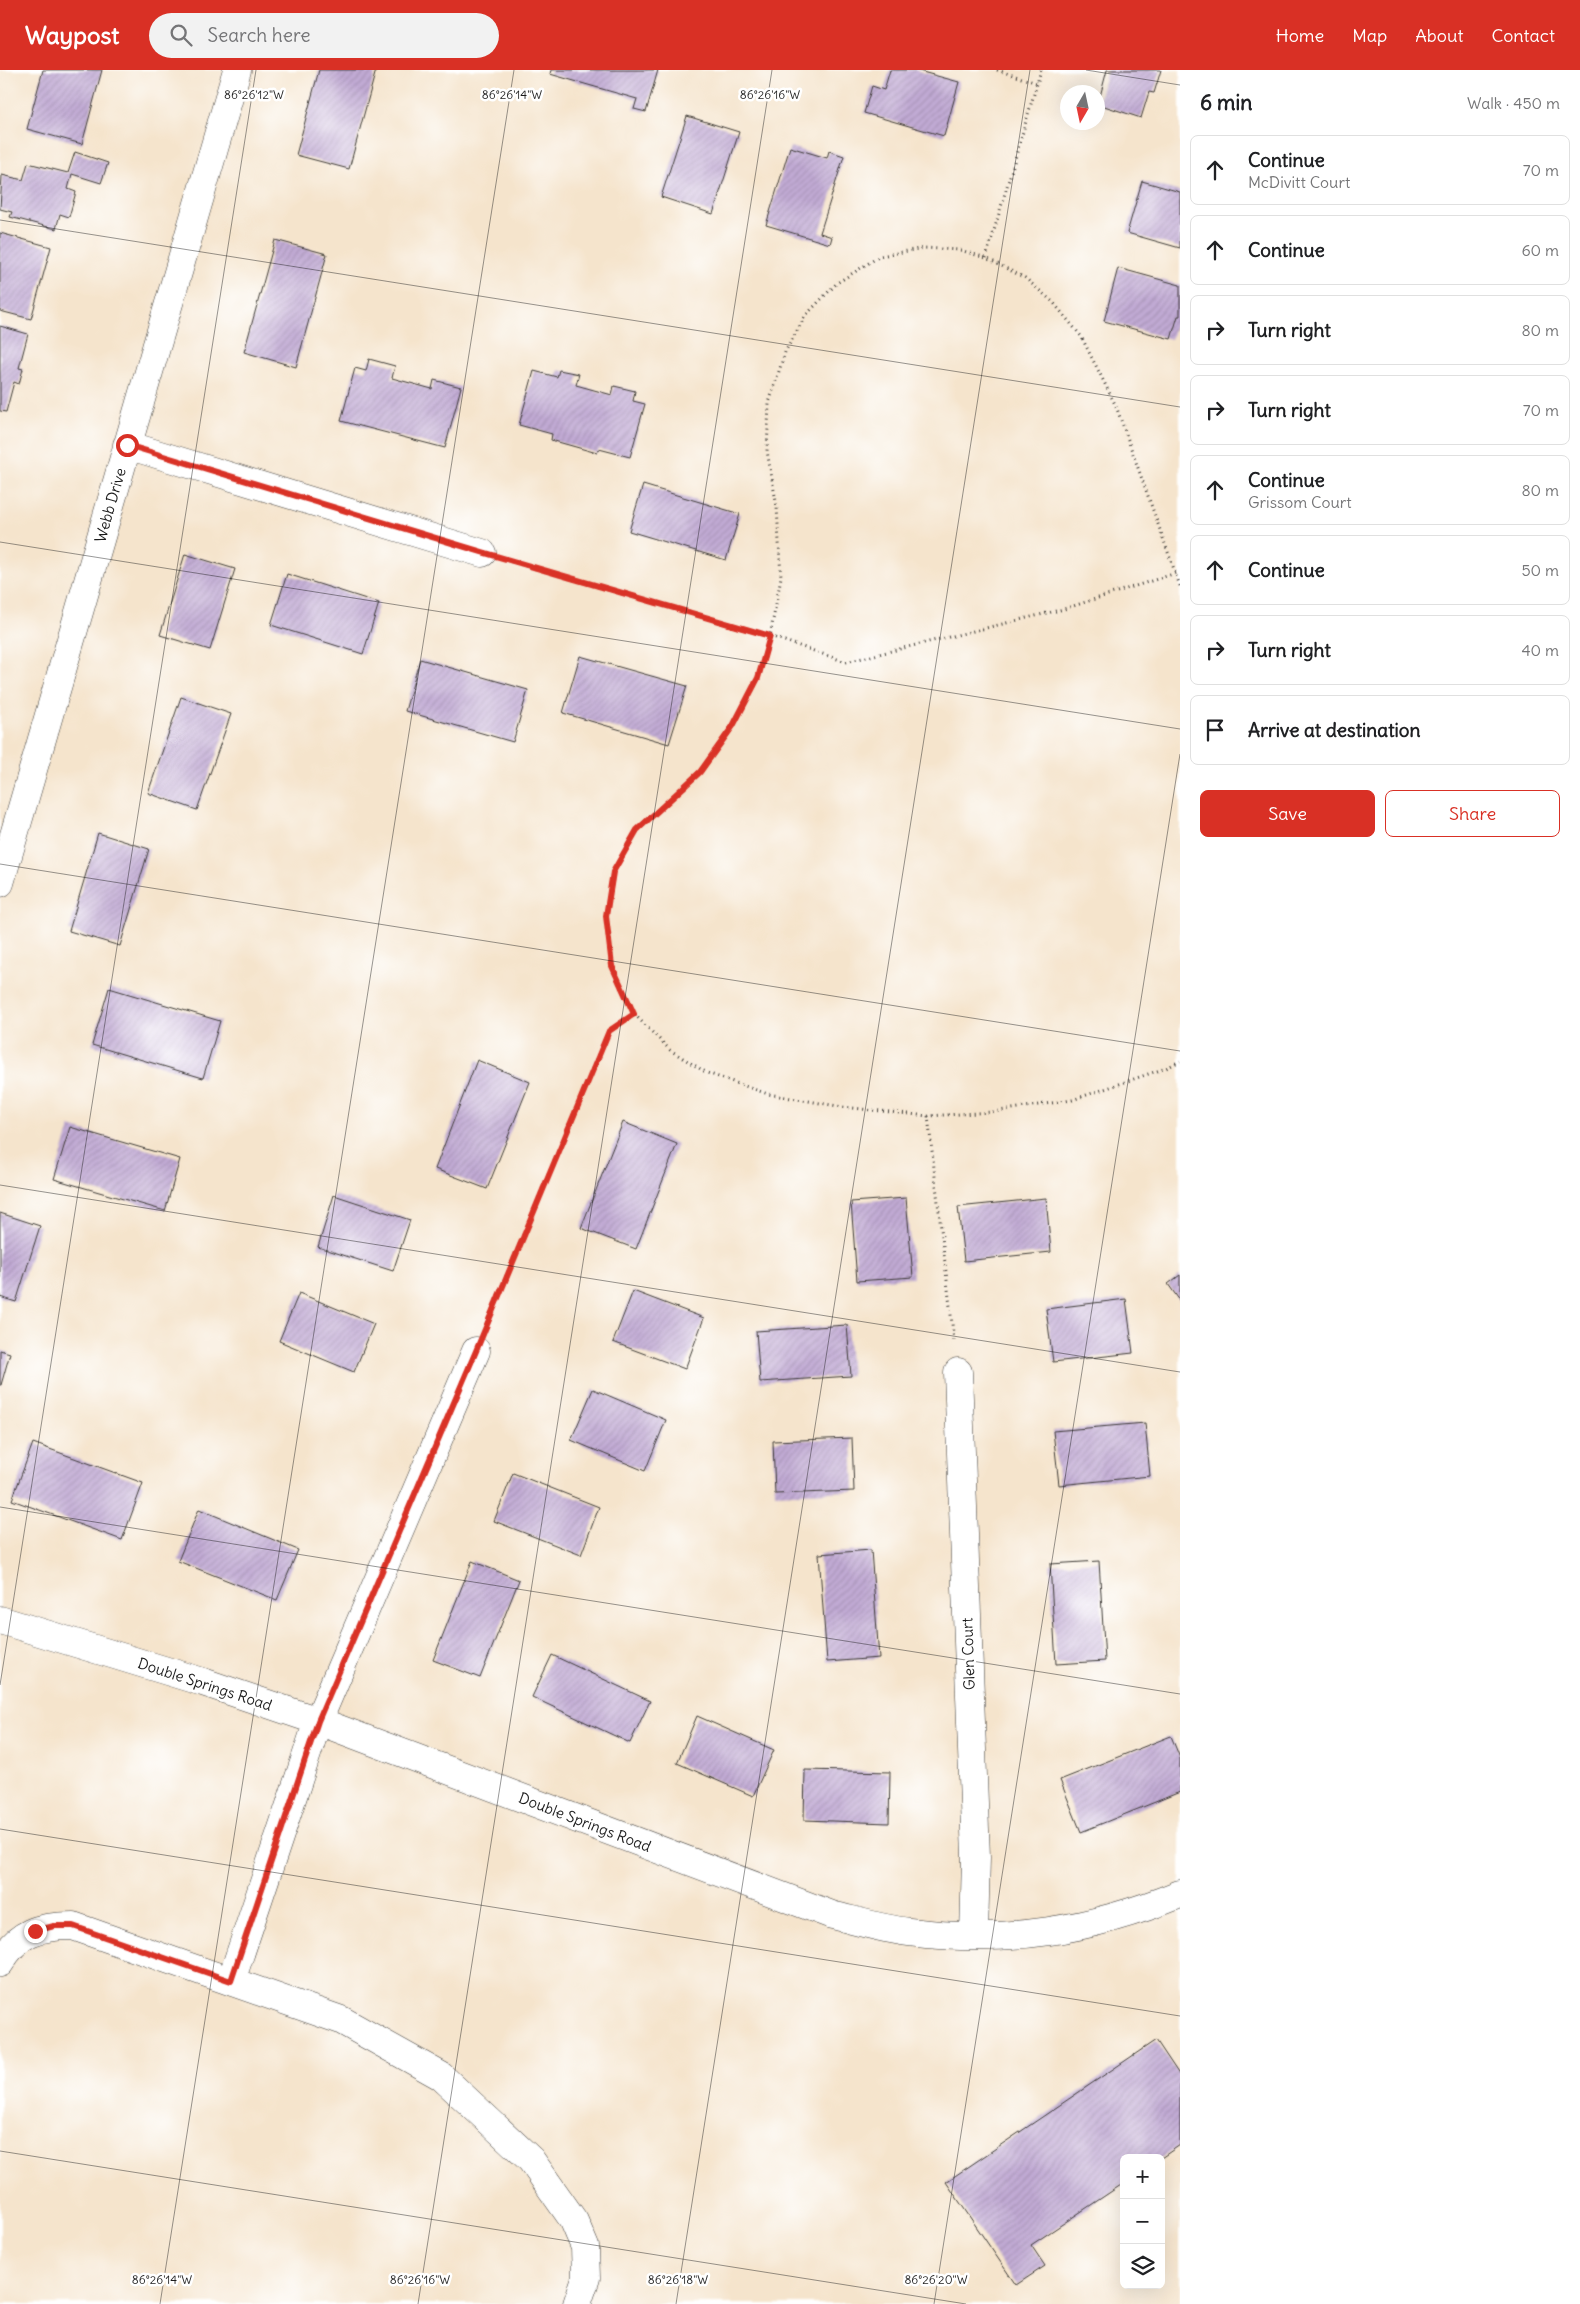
<!DOCTYPE html>
<html lang="en">
<head>
<meta charset="utf-8">
<style>
  body { margin:0; font-family:Delius,sans-serif; background:#f2f2f2; color:#202124 }
  .controls { position:absolute; right:15px; bottom:15px; display:grid; overflow:hidden; border-radius:8px; box-shadow:0 5px 20px #0002 }
  .controls button { width:45px; height:45px; display:grid; place-items:center; padding:0; border:0; border-bottom:1px solid #e0e0e0; background:#fff; color:#202124; font:25px sans-serif }
  .compass { position:absolute; left:1060px; top:15px; width:45px; height:45px; border-radius:50%; background:#fff; box-shadow:0 5px 20px #0002; rotate:189deg }
  .stop { position:absolute; width:15px; height:15px; margin:-11px; border:4px solid #d93025; border-radius:50%; background:#fff }
  .stop.end { background:#d93025; border-color:#fff; box-shadow:0 1px 5px #0008 }
  .list { margin:0; padding:0; list-style:none }
  h2 { display:flex; justify-content:space-between; align-items:center; height:65px; margin:0; padding:0 20px; font-size:21px }
  h2 small { font-size:16px; font-weight:400; color:#757577 }
  .list li { display:grid; grid-template-columns:32px 1fr auto; gap:15px; align-items:center; box-sizing:border-box; height:70px; margin:0 10px 10px; padding:0 10px; border:1px solid #e0e0e0; border-radius:8px }
  .list b { display:block; font-size:19px; white-space:nowrap }
  .list p { margin:0; font-size:16px; white-space:nowrap; color:#757577 }
  .list em { font-size:16px; font-style:normal; color:#757577 }
  .actions { display:flex; gap:10px; padding:15px 20px }
  .actions a { flex:1; padding:11px 0; border:1px solid #d93025; border-radius:8px; text-align:center; font-size:18px; color:#d93025 }
  .actions .main { background:#d93025; color:#fff }
  .icon { flex:none; width:28px; height:28px; fill:none; stroke:currentColor; stroke-width:2; stroke-linecap:round; stroke-linejoin:round }
  .map { position:relative; flex:none; width:1180px; height:2234px; overflow:hidden }
  header { display:flex; align-items:center; gap:30px; box-sizing:border-box; height:70px; padding:0 25px; background:#d93025; color:#fff }
  header strong { font-size:24px }
  nav { display:flex; gap:28px; margin-inline-start:auto; font-size:18px }
  .search { width:350px; height:45px; background:#f2f2f2; display:flex; align-items:center; gap:12px; box-sizing:border-box; padding:0 18px; border-radius:28px; color:#757577; font-size:19px }
  main { display:flex }
  aside { flex:1; background:#fff }
  .map>svg:first-child { display:block }
  .building { fill:url(#building-hatch) }
  .lines { fill:none; stroke-linecap:round; stroke-linejoin:round }
  .minor-casing { stroke:#3d3a36; stroke-width:29 }
  .path { stroke:#3d3a36; stroke-width:3; stroke-dasharray:1 4; stroke-linecap:butt }
  .minor { stroke:#fff; stroke-width:28 }
  .route { stroke:#d93025; stroke-width:6 }
  .ticks { fill:none; stroke:#1c1c1c; stroke-width:1; stroke-opacity:0.45 }
  .labels { text-anchor:middle; dominant-baseline:central; stroke-width:5; stroke-linejoin:round; paint-order:stroke }
  .street-label { font-size:15px; fill:#1c1c1c; stroke:#fff }
  .ticks-label { font-size:12px; text-anchor:middle; fill:#1c1c1c; stroke:#fff; stroke-width:5; stroke-linejoin:round; paint-order:stroke }
</style>
</head>
<body>
<header>
<strong>Waypost</strong>
<div class="search"><svg class="icon" aria-label="search" viewBox="0 0 24 24"><circle cx="10" cy="10" r="6"/><path d="M15 15l6 6"/></svg>Search here</div>
<nav><a>Home</a><a>Map</a><a>About</a><a>Contact</a></nav>
</header>
<main>
<div class="map">
<svg width="1180" height="2234" viewBox="0 0 1180 2234">
  <defs>
    <pattern id="building-hatch" width="6" height="6" patternUnits="userSpaceOnUse" patternTransform="scale(1.25)"><rect width="6" height="6" fill="#c1aad4"/><path d="M-1 1l2-2M0 6l6-6M5 7l2-2" fill="none" stroke="#a592b5"/></pattern>
  </defs>
  <rect width="100%" height="100%" fill="#fff"/>
  <filter id="ink" filterUnits="userSpaceOnUse"><feTurbulence type="fractalNoise" baseFrequency=".02" numOctaves="2"/><feDisplacementMap in="SourceGraphic" scale="10" xChannelSelector="R" yChannelSelector="G"/><feConvolveMatrix kernelMatrix="1 2 1 2 8 2 1 2 1" color-interpolation-filters="sRGB"/></filter>
  <filter id="wash" filterUnits="userSpaceOnUse"><feTurbulence type="fractalNoise" baseFrequency=".0096" numOctaves="4" result="noise"/><feDisplacementMap in="SourceGraphic" scale="20" xChannelSelector="R" yChannelSelector="G"/><feGaussianBlur stdDeviation="1.12" result="paint"/><feColorMatrix in="noise" values="0 0 0 0 0 0 0 0 0 0 0 0 0 0 0 0 0 1.4 0 .05"/><feComposite in="paint" operator="in"/></filter>
  <g filter="url(#wash)">
    <rect width="100%" height="100%" fill="#f5e4cc"/>
    <g id="blocks">
      <!-- building -->
      <path class="building" d="M43,0H102L82,74L27,59Z
        M319,0H376L349,99L296,85Z
        M551,0H658L646,42L634,39L637,29L550,4Z
        M890,0H915L959,12L944,66L864,43L872,16L884,20Z
        M1107,0H1161L1154,23L1149,22L1141,48L1098,34Z
        M687,46L739,62L713,144L661,127Z
        M790,77L827,88L829,81L844,86L820,163L832,167L830,174L766,155Z
        M75,82L108,93L101,113L72,104L68,119L76,122L69,147L60,144L56,159L10,147L12,142L0,139L2,105L23,110L28,93L68,103Z
        M1142,111L1180,122V178L1127,163Z
        M0,163L51,177L31,249L0,241Z
        M275,170L327,184L296,297L244,282Z
        M1118,198L1180,215V246H1178L1171,269L1104,251Z
        M0,256L28,264L19,298L23,299L19,314L14,312L6,342L0,341Z
        M369,289L395,296L392,308L432,319L434,310L461,317L445,378L341,351L355,298L366,301Z
        M559,300L579,304L576,315L612,325L614,316L635,321L633,331L645,334L630,387L599,379L597,383L551,370L552,364L519,355L534,301L557,307Z
        M643,415L740,444L726,490L629,461Z
        M185,484L235,499L210,580L160,565Z
        M287,504L379,533L363,584L271,555Z
        M580,586L687,616L669,674L563,643Z
        M420,589L528,620L513,672L405,641Z
        M181,627L231,644L197,740L148,723Z
        M98,763L149,779L120,876L69,861Z
        M109,918L220,951L203,1008L92,975Z
        M477,990L530,1012L487,1119L435,1099Z
        M623,1052L677,1074L636,1179L581,1158Z
        M70,1057L180,1089L165,1141L54,1109Z
        M334,1125L410,1150L393,1201L318,1177Z
        M906,1128L913,1207L857,1211L851,1132Z
        M1046,1128L1051,1182L964,1191L958,1137Z
        M0,1143L40,1156L16,1232L0,1227Z
        M1180,1205V1231L1168,1214Z
        M633,1221L704,1248L685,1299L613,1272Z
        M299,1223L374,1254L354,1302L279,1271Z
        M1126,1229L1133,1283L1053,1292L1046,1239Z
        M847,1255L851,1306L760,1312L756,1261Z
        M0,1280L10,1283L1,1315H0Z
        M593,1319L666,1350L645,1401L571,1370Z
        M1145,1353L1150,1406L1059,1415L1053,1361Z
        M852,1368L854,1421L775,1424L773,1371Z
        M33,1373L143,1413L122,1470L12,1430Z
        M513,1403L599,1437L581,1485L494,1451Z
        M199,1439L298,1480L277,1530L178,1491Z
        M871,1480L879,1588L827,1592L819,1484Z
        M472,1491L519,1510L480,1608L433,1590Z
        M1099,1491L1105,1591L1056,1594L1050,1494Z
        M552,1585L650,1631L630,1673L532,1627Z
        M697,1646L774,1680L753,1726L677,1693Z
        M1171,1666L1180,1688V1722L1081,1762L1060,1710Z
        M805,1700L890,1702L889,1753L804,1750Z
        M1156,1970L1180,2006V2075L1161,2088H1124V2113L1031,2175L1045,2196L1016,2215L946,2112Z"/>
    </g>
  </g>
  <g filter="url(#ink)">
    <use href="#blocks" fill-opacity="0" stroke="#3d3a36" stroke-width="1"/>
    <g class="lines">
      <!-- minor casing -->
      <g class="minor-casing">
        <path id="minor" d="M127,375L482,483
          M0,813L237,0
          M958,1302L976,1787L974,1866
          M0,1550L203,1612L318,1651L832,1845C857,1851 883,1859 909,1862C1006,1874 1090,1861 1180,1824
          M0,1893C18,1862 38,1856 73,1856L341,1950L441,2006L531,2090L574,2151L585,2177L586,2208L577,2234
          M231,1911L318,1651L476,1281"/>
      </g>
      <!-- path -->
      <path class="path" d="M997,0L1037,13
        M986,188L1041,0
        M511,491L770,566L846,592L1064,539L1176,503
        M1180,516L1116,336L1081,266L1053,232L1025,208L986,188L960,180L924,178L880,186L837,213L806,245L785,282L769,333L767,381L777,437L781,507L770,566L758,609L733,656L700,702L637,760L613,802L606,846L612,896L634,944L670,980L707,1003L768,1024L843,1037L928,1046L992,1042L1072,1030L1166,998L1180,991
        M928,1046L954,1271
        M487,1253L609,961L634,944"/>
      <!-- minor -->
      <use href="#minor" class="minor"/>
    </g>
  </g>
  <g class="lines" filter="url(#ink)">
    <!-- route -->
    <path class="route" d="M35,1861L54,1856H73L231,1911L318,1651L476,1281L609,961L634,944L612,896L606,846L613,802L637,760L700,702L733,656L758,608L770,566L482,482L127,375"/>
  </g>
  <!-- ticks -->
  <path class="ticks" d="M1086,0L1180,15M0,150L1180,337M0,472L1180,659M0,794L1180,981M0,1115L1180,1302M0,1437L1180,1624M0,1615L256,0M0,1759L1180,1946M0,2081L966,2234M160,2234L514,0M418,2234L772,0M676,2234L1030,0M934,2234L1180,684"/>
  <g class="labels">
    <!-- street labels -->
    <g class="street-label">
      <text transform="translate(110 435) rotate(-74)">Webb Drive</text>
      <text transform="translate(968 1584) rotate(-92)">Glen Court</text>
      <text transform="translate(205 1614) rotate(18)">Double Springs Road</text>
      <text transform="translate(585 1752) rotate(21)">Double Springs Road</text>
    </g>
  </g>
  <g class="ticks-label">
    <text x="254" y="29">86°26'12"W</text>
    <text x="512" y="29">86°26'14"W</text>
    <text x="770" y="29">86°26'16"W</text>
    <text x="162" y="2214">86°26'14"W</text>
    <text x="420" y="2214">86°26'16"W</text>
    <text x="678" y="2214">86°26'18"W</text>
    <text x="936" y="2214">86°26'20"W</text>
  </g>
</svg>
<div class="controls">
<button>+</button>
<button>−</button>
<button><svg class="icon" aria-label="layers" viewBox="0 0 24 24"><path d="M12 4l9 5-9 5-9-5zM3 14l9 5 9-5"/></svg></button>
</div>
<svg class="compass" viewBox="-18 -18 36 36"><path d="M0-13l5 13h-10z" fill="#e53935"/><path d="M0 13l5-13h-10z" fill="#757577"/></svg>
<div class="stop" style="left:127px;top:375px"></div>
<div class="stop end" style="left:35px;top:1861px"></div>
</div>
<aside>
<h2>6 min<small>Walk · 450 m</small></h2>
<ul class="list">
<li><svg class="icon" aria-label="ahead" viewBox="0 0 24 24"><path d="M12 20V5M6 11l6-6 6 6"/></svg><div><b>Continue</b><p>McDivitt Court</p></div><em>70 m</em></li>
<li><svg class="icon" aria-label="ahead" viewBox="0 0 24 24"><path d="M12 20V5M6 11l6-6 6 6"/></svg><div><b>Continue</b></div><em>60 m</em></li>
<li><svg class="icon" aria-label="right" viewBox="0 0 24 24"><path d="M7 20v-9h11M14 6l5 5-5 5"/></svg><div><b>Turn right</b></div><em>80 m</em></li>
<li><svg class="icon" aria-label="right" viewBox="0 0 24 24"><path d="M7 20v-9h11M14 6l5 5-5 5"/></svg><div><b>Turn right</b></div><em>70 m</em></li>
<li><svg class="icon" aria-label="ahead" viewBox="0 0 24 24"><path d="M12 20V5M6 11l6-6 6 6"/></svg><div><b>Continue</b><p>Grissom Court</p></div><em>80 m</em></li>
<li><svg class="icon" aria-label="ahead" viewBox="0 0 24 24"><path d="M12 20V5M6 11l6-6 6 6"/></svg><div><b>Continue</b></div><em>50 m</em></li>
<li><svg class="icon" aria-label="right" viewBox="0 0 24 24"><path d="M7 20v-9h11M14 6l5 5-5 5"/></svg><div><b>Turn right</b></div><em>40 m</em></li>
<li><svg class="icon" aria-label="arrive" viewBox="0 0 24 24"><path d="M6 21V4h12l-3 4 3 4H6"/></svg><div><b>Arrive at destination</b></div></li>
</ul>
<div class="actions"><a class="main">Save</a><a>Share</a></div>
</aside>
</main>
</body>
</html>
